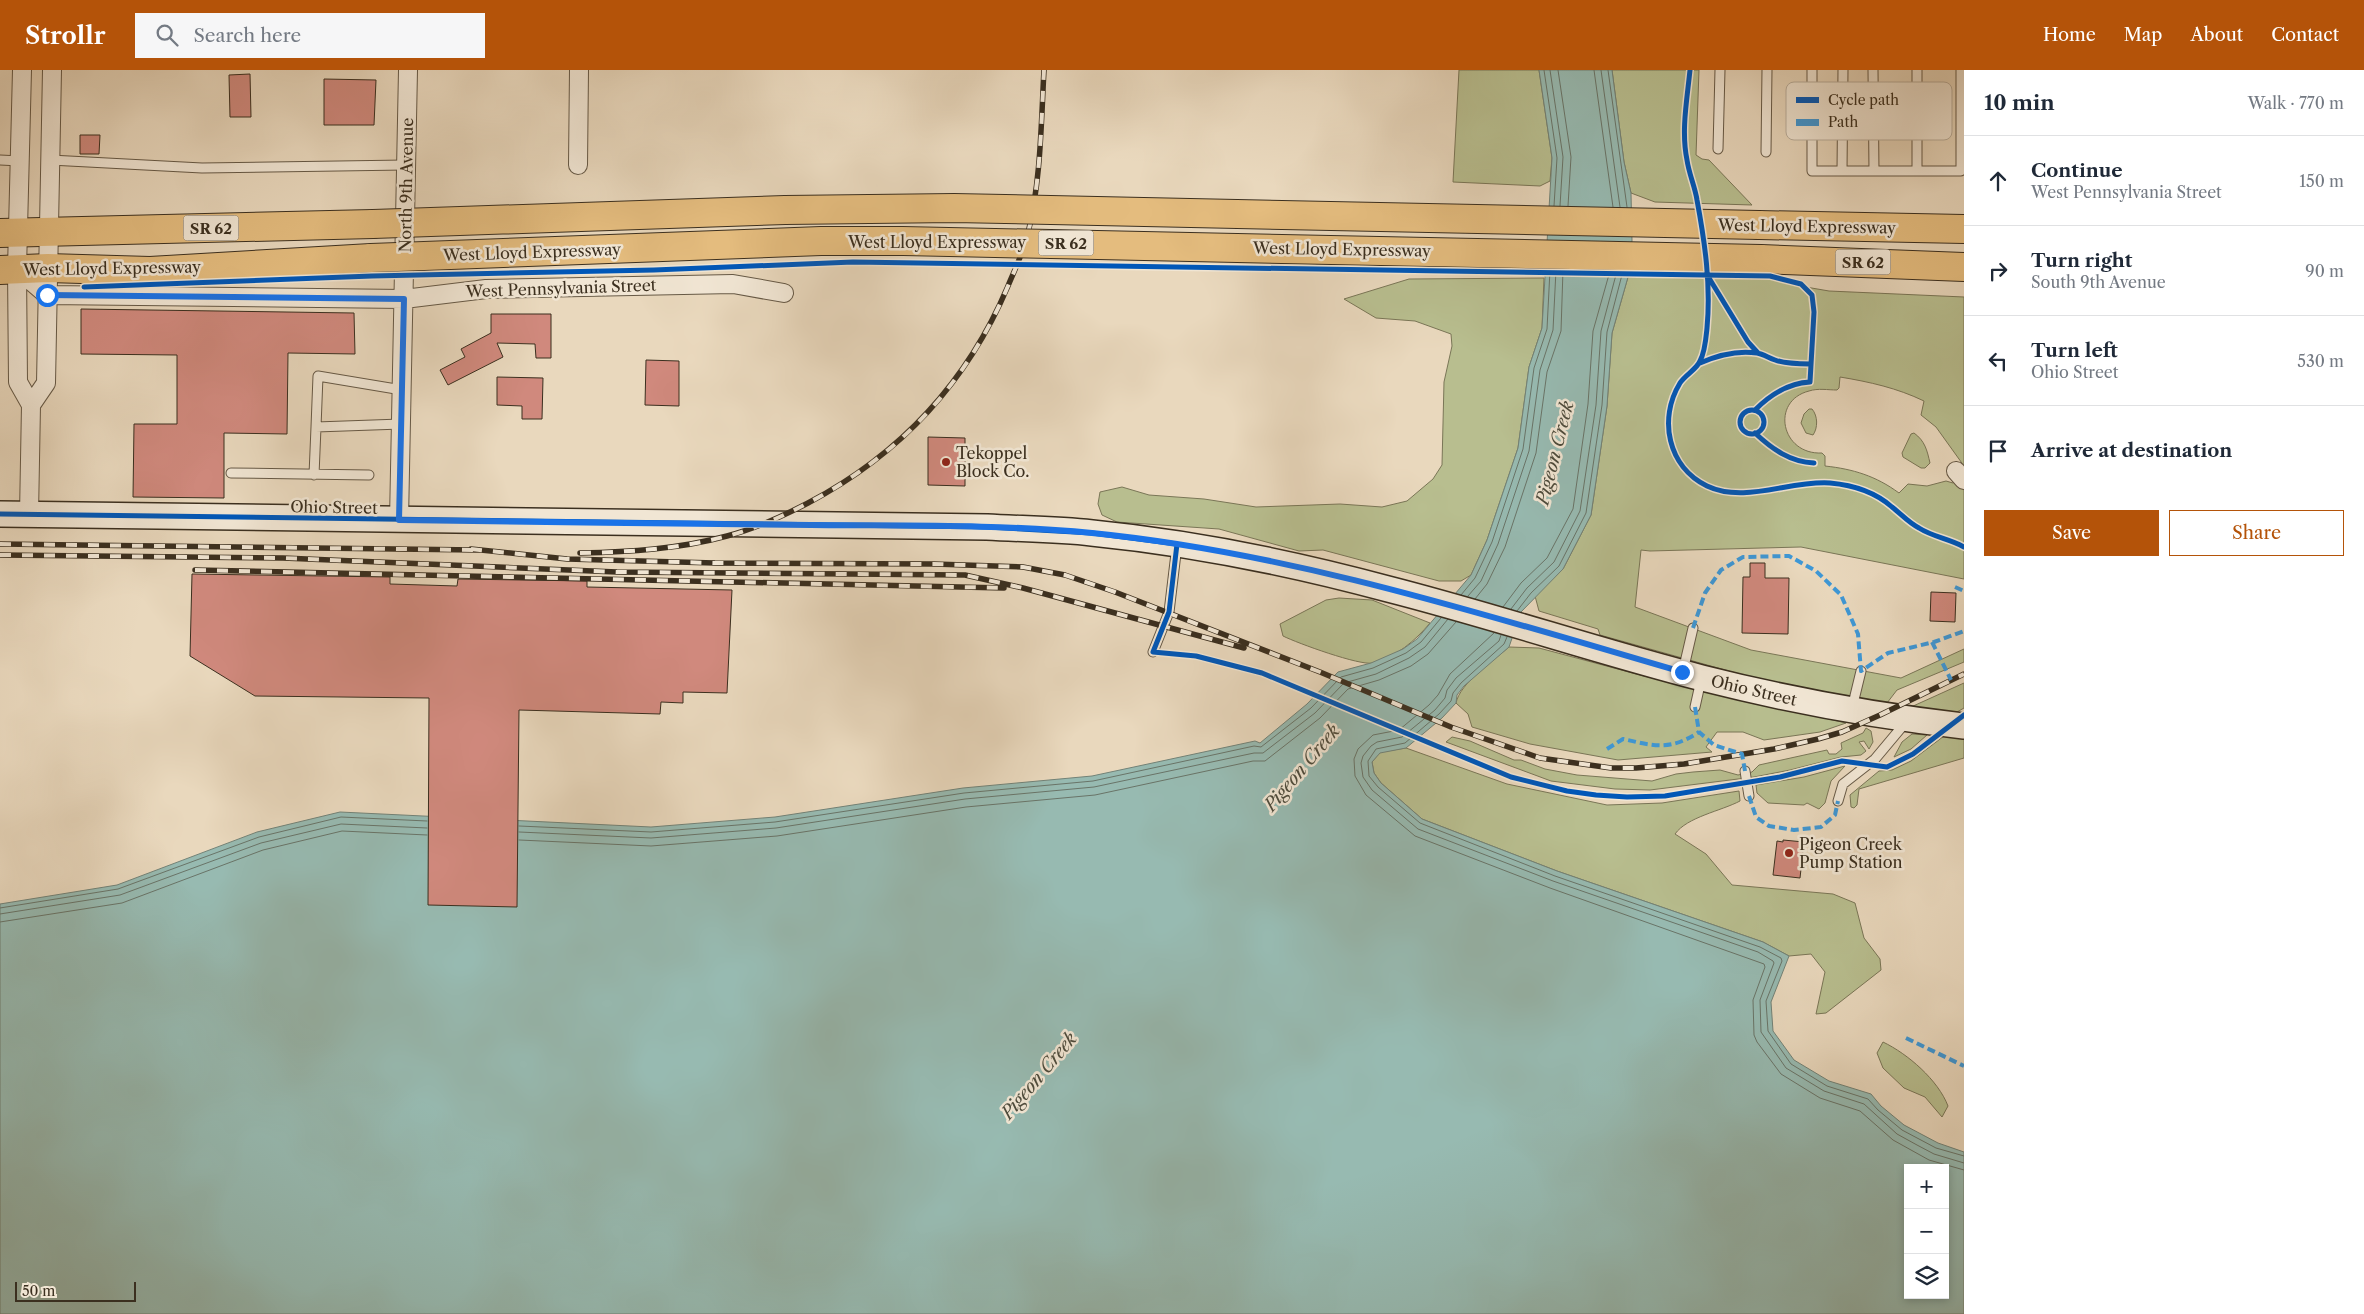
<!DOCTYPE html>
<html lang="en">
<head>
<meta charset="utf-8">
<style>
  body { margin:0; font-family:"Libre Caslon Text",serif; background:#f6f6f7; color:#1f2937 }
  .controls { position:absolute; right:15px; bottom:15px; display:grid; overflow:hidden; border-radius:0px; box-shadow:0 2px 8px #0003 }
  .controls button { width:45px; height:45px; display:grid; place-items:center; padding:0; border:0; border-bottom:1px solid #e0e1e3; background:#fff; color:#1f2937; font:25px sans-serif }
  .scale { position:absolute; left:15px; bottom:12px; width:121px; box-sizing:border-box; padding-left:5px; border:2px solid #3b2f1f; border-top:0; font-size:14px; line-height:18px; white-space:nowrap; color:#3b2f1f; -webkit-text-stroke:4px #f1e6d4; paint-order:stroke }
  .stop { position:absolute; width:15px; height:15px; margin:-11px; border:4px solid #1a73e8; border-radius:50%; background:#fff }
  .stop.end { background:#1a73e8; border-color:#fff; box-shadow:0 1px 5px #0008 }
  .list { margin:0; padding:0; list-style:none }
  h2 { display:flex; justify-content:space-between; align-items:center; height:65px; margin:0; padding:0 20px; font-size:21px }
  h2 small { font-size:16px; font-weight:400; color:#747a83 }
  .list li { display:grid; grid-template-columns:32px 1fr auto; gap:15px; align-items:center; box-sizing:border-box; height:90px; padding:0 20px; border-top:1px solid #e0e1e3 }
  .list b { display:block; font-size:19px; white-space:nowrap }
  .list p { margin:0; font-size:16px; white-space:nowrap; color:#747a83 }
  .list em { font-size:16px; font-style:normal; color:#747a83 }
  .actions { display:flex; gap:10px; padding:15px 20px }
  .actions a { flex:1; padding:11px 0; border:1px solid #b45309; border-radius:0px; text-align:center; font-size:18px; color:#b45309 }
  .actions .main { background:#b45309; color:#fff }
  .icon { flex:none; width:28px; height:28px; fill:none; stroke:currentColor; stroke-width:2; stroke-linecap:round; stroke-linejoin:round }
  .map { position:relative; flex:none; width:1964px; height:1244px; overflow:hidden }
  header { display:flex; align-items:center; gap:30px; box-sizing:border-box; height:70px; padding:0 25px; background:#b45309; color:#fff }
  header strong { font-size:24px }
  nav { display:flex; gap:28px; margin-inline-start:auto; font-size:18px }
  .search { width:350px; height:45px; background:#f6f6f7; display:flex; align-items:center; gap:12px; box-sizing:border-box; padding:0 18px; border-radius:0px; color:#747a83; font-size:19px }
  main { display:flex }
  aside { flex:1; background:#fff }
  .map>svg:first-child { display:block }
  .green { fill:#b8be8f; stroke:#7a7657 }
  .water { fill:#97bab1; stroke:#728277; fill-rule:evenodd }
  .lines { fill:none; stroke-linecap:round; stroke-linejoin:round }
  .shore { stroke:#697468; stroke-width:1 }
  .building { fill:#d0897d; stroke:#3b2f1f }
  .lane-casing { stroke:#665946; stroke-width:11 }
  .street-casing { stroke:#665946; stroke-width:20 }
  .secondary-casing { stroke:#3b2f1f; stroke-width:28 }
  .highway-casing { stroke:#3b2f1f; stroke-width:30 }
  .lane { stroke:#f1e6d4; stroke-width:9 }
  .street { stroke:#f1e6d4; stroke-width:18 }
  .secondary { stroke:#f1e6d4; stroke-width:25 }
  .highway { stroke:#e4bc7e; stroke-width:28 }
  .rail-casing { stroke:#3b2f1f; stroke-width:5.5 }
  .rail { stroke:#f1e6d4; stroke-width:4; stroke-dasharray:11; stroke-linecap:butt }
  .highway-bridge-casing { stroke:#3b2f1f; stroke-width:30; stroke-linecap:butt }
  .highway-bridge { stroke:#e4bc7e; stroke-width:28 }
  .quiet { stroke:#3e97d5; stroke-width:4; stroke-dasharray:8 4; stroke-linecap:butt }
  .cycleway-casing { stroke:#f1e6d4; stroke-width:8 }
  .cycleway { stroke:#0057b8; stroke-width:5 }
  .route { stroke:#1a73e8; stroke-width:6 }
  .poi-dot { fill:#8f2418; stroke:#f1e6d4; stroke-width:2 }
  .labels { text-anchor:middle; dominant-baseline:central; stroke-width:5; stroke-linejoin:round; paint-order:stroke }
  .shield { fill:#f1e6d4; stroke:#726655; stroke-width:1 }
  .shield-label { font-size:15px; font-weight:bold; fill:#3b2f1f }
  .street-label { font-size:16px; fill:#3b2f1f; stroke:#f1e6d4 }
  .poi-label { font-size:16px; fill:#3b2f1f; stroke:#f1e6d4; text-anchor:start }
  .water-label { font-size:18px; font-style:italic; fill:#4d4b3c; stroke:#f1e6d4 }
  .key { fill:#f1e6d4; stroke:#baaf9e; stroke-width:1 }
  .key-label { font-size:14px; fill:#3b2f1f }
</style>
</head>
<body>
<header>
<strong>Strollr</strong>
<div class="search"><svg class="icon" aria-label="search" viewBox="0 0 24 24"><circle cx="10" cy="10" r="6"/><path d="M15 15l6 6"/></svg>Search here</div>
<nav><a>Home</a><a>Map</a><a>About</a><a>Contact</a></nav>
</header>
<main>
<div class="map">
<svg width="1964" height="1244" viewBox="0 0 1964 1244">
  <rect width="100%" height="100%" fill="#e9d8bd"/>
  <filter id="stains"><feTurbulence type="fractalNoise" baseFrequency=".004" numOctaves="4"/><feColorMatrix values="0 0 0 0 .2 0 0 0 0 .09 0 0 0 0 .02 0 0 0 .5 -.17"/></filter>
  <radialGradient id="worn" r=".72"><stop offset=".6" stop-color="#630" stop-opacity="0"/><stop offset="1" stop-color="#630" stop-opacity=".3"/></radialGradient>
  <!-- green -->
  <path class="green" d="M1459,0H1539L1552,88L1550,111L1540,116L1453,112Z
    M1612,0H1699L1696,85L1702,89L1709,90L1752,135L1655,132L1631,123L1624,92Z
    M1628,207L1771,209L1800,216L1829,221L1964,227V396L1936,357L1921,345L1924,331C1897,318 1870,312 1840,307L1839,318L1837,320C1828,320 1818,318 1809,321C1770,331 1781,385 1822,383L1825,386V396C1853,399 1876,406 1899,423L1908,414L1927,416L1946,411L1953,413L1964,405V509L1801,477L1650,481L1641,480L1635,537L1751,580L1901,608L1964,579V592L1897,620L1887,633L1810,621L1743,605L1600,565L1598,559L1539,541L1535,526L1563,499L1591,445L1607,336L1612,263Z
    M1544,208L1542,258L1529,297L1518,378L1487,470L1471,505L1461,511H1439L1323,480L1299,481L1219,459L1117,452L1102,445L1098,434L1100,422L1122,417L1149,425L1204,429L1256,437L1340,434L1382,437L1407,431L1433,409L1442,395L1444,312L1452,276L1451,264L1415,251L1376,248L1344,229L1409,209Z
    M1809,339H1812C1818,346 1818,358 1813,365L1806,363L1801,353L1804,344Z
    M1914,363C1925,371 1927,380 1930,393L1925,398H1921L1903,387L1902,383L1911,364Z
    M1339,528L1372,530L1430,553C1415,571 1396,587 1373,593C1360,596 1297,573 1283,566L1280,554L1326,530Z
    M1509,577L1539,578L1644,606L1846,653L1820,662L1764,670L1743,662H1717L1706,677L1712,682L1618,690L1530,674L1472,657L1468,644L1456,633C1460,613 1493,591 1509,577Z
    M1964,613V638L1957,642L1911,637Z
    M1866,658L1871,661L1873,672L1869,679L1864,671L1859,672L1866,681L1861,685L1841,687L1790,700L1754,707L1650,720L1615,719L1551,711L1446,672L1452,667L1470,671L1514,690H1521L1545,699L1577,705L1652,711L1676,704L1693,702L1720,700L1738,705L1752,702L1759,695L1827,680L1829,684H1836L1842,679L1841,673L1863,663Z
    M1912,664L1927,665L1911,679L1894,687L1902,672Z
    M1944,666L1964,667V688L1859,719L1857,735L1854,738L1851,737L1850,725L1879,701L1892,700L1911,691Z
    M1406,678L1507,714L1607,735L1662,733L1739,721L1740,731C1721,741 1687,747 1675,764L1706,784L1732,815L1833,824L1855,833L1864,868L1880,889L1881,900L1826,943L1816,944L1825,902L1811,884L1789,886L1763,872L1557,801L1422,749L1381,713L1374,703L1372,692L1380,682Z
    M1845,696L1831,711L1825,733L1819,739L1807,733L1804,735L1768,733L1757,723L1756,715L1804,707Z
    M1883,972C1908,984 1938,1010 1948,1036L1942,1047L1925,1027L1904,1018L1883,998L1877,983Z"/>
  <!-- water -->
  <path class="water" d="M1539,0H1612L1624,92L1631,123L1632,171L1628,207L1612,263L1607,336L1591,445L1563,499L1521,542L1509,577L1464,616L1457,625L1456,633L1442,648L1406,678L1380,683L1372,692L1374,703L1381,713L1422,749L1557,801L1763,872L1789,886L1771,932L1773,961L1794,990L1829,1011L1871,1024L1881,1036L1904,1055L1938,1073L1964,1082V1244H0V834L117,815L257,762L340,742L651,757L775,747L963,718L1092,706L1255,671L1260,673L1307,634L1338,602L1371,593L1403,579L1417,569L1471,505L1487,470L1518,378L1529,297L1542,258L1552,88ZM1908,1098H1945V1225H1908Z"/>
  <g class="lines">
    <!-- shore -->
    <path class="shore" d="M1544,0L1557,88L1554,136
      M1550,0L1563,87L1560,136
      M1558,0L1571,87L1568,136
      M1594,0L1613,137
      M1601,0L1620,137
      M1608,0L1627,137
      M1461,525L1475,508L1492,472L1523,379L1534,298L1547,259L1550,200
      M1468,526L1481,511L1498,474L1529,381L1540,300L1553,260L1556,200
      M1475,529L1487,514L1505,477L1536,383L1547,302L1561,261L1563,200
      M1503,537L1521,513L1547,488L1573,439L1588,334L1593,261L1610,201
      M1511,539L1527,518L1554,492L1580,441L1596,335L1601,261L1617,201
      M1517,541L1531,523L1559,496L1586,443L1602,335L1607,262L1623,201
      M1494,563L1450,604L1438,625L1429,635L1399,660L1373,665L1358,679L1354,689L1355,706L1366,725L1415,766L1550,818L1764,894L1765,897L1753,930L1754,965L1757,972L1781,1004L1820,1028L1860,1041L1893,1070L1929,1090L1964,1100
      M1501,565L1499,571L1456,608L1447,620L1445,628L1435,640L1402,667L1377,672L1371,676L1363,686L1361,693L1363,707L1372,720L1418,759L1553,811L1758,882L1773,891L1774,893L1760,930L1761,962L1786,998L1824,1021L1864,1034L1897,1064L1917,1075L1934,1084L1964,1093
      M1507,567L1504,574L1461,613L1453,623L1451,631L1439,644L1405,673L1376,679L1368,691L1369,706L1378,717L1420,753L1555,806L1760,877L1781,888L1782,891L1766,931L1768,961L1791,994L1827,1016L1868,1029L1878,1040L1902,1060L1936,1078L1964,1086
      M519,756L651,762L775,752L964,723L1093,711L1254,676L1261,677L1311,638L1341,607L1373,598L1406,583L1421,572L1441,548
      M519,762L651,768L776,758L965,729L1094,717L1254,683H1263L1315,643L1344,613L1376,604L1409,588L1425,577L1448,549
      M519,770L651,776L777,766L966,737L1095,725L1253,691H1265L1320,648L1348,619L1379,610L1411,596L1428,584L1456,552
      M0,838L118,819L259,767L341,747L427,751
      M0,844L120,825L261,773L341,754L427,758
      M0,852L122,833L263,780L342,761L427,765"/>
  </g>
  <!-- building -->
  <path class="building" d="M250,4L251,47H230L229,5Z
    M324,9L376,10L374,55H324Z
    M80,65H100L99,84H80Z
    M81,239L354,243L355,284L288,283L287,364L224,363V428L133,427L134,354H177V285L81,284Z
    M491,244H551V288H536L535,274L497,273L503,287L448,315L440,300L465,287L461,279L491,263Z
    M646,290L679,291V336L645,335Z
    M497,307L543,308L542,349H522V336L497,335Z
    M928,367L965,368V416L928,415Z
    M1750,493H1765V508H1789L1788,564L1742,563L1743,507H1750Z
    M192,504L390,507V514L457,516L458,509L587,511V517L732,520L727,623L683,622V633L661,632L660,644L519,640L517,837L428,835L429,628L255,626L190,586Z
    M1931,522L1956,523L1955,552L1930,551Z
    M1783,770L1804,772L1800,808L1773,805L1777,771L1783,772Z"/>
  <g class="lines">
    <!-- lane casing -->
    <g class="lane-casing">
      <path id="lane" d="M1812,0V101H1917V0
        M1873,0L1874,101
        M1718,79L1720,0
        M1766,82L1767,0
        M0,90L20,91
        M50,90L202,98L405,95
        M1842,101L1843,0
        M1917,101H1961V0
        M401,354L316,357L318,306L402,320
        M231,403L369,405
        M314,405L316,357
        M1153,582L1169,542L1177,475
        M1683,601L1693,558
        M1695,637L1701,610
        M1852,638L1861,601
        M1745,701L1749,726
        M1838,731L1843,714L1875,689L1906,652"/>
    </g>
    <!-- street casing -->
    <g class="street-casing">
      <path id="street" d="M22,0L17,199L18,312L31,335
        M578,95L579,0
        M17,199L47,225L404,229L486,219L733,214L784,223
        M31,335L46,313L52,0
        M1956,401L1964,410
        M29,445L31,335
        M399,450L408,0"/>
    </g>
    <!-- secondary casing -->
    <g class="secondary-casing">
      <path id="secondary" d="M0,444L987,457C1022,459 1057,459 1092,463C1192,473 1292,493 1388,519C1494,546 1597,581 1702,608C1789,630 1876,646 1964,656"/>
    </g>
    <!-- highway casing -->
    <g class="highway-casing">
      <path id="highway" d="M1759,155L1964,159
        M0,163L373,154
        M1761,189L1964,197
        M0,200L48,198L150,201L371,188"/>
    </g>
    <!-- lane -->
    <use href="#lane" class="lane"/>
    <!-- street -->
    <use href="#street" class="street"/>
    <!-- secondary -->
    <use href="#secondary" class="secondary"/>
    <!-- highway -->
    <use href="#highway" class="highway"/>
    <!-- rail casing -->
    <g class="rail-casing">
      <path id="rail" d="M0,474L477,480
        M471,479L567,489L715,493L934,494L1023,497L1065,505L1115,522L1320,602L1451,657L1540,688L1611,698H1636L1684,694L1774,679L1818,669L1842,662L1880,645L1964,604
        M580,483C629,482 679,479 727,466C755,459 783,446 808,433C901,384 967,313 1008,216C1015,199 1024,181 1028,163C1041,110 1041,54 1044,0
        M0,485L283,488L617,502L965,505L1023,518L1244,578
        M195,500L1004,518"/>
    </g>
    <!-- rail -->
    <use href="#rail" class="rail"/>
    <!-- highway-bridge casing -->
    <g class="highway-bridge-casing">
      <path id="highway-bridge" d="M373,154L785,140L954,138L1759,155
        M371,188L821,171H903L1761,189"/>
    </g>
    <!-- highway-bridge -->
    <use href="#highway-bridge" class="highway-bridge"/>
    <!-- quiet -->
    <path class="quiet" d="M1955,517L1964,521
      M1693,558L1705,523L1721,500L1743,487L1789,486L1816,501L1841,525L1858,564L1861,601L1888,583L1934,572L1964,561
      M1932,572L1951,610
      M1695,637L1699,662L1714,675L1742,684L1745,701
      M1607,679L1623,669C1654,676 1670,681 1699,662
      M1749,726L1756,747L1769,756L1794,760L1821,757L1835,745L1838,731
      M1906,968L1964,996"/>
    <!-- cycleway casing -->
    <g class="cycleway-casing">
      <path id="cycleway" d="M1690,0C1687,30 1681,61 1687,90C1689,104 1695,117 1697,130C1705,173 1711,215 1707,258C1706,268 1705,282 1700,291C1697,299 1685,305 1680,313C1658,349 1668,397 1707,416C1745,434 1790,410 1830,413C1853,415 1875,422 1892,437C1901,444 1909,453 1919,458C1933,467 1950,469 1964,477
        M1709,208L1748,272L1758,283
        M84,217L372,206L654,200L853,192L1770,206L1801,214L1812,225L1814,242L1810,312C1788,313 1770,325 1755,340
        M1700,293C1718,285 1737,280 1757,283C1763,284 1769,288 1775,290C1786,294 1799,294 1810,294
        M1740 352a12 12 0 1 1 24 0a12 12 0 1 1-24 0Z
        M1755,363C1772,379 1790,392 1814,393
        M0,444L987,457L1092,463L1177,474L1169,542L1153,582L1196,586L1262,603L1511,707L1567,721L1596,725L1627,727L1665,726L1780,707L1842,691L1887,697L1913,684L1964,645"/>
    </g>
    <!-- cycleway -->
    <use href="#cycleway" class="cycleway"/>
  </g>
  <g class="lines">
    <!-- route -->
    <path class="route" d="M47,225L404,229L399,450C536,452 674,454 811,455C904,456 998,454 1092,463C1293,483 1489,546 1682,602"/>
  </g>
  <!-- markers -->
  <g class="poi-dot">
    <circle cx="946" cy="392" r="5"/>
    <circle cx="1789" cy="783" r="5"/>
  </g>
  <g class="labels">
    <!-- shield labels -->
    <g class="shield">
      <rect x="183.5" y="145.5" width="55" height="25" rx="4"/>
      <rect x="1038.5" y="160.5" width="55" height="25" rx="4"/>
      <rect x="1835.5" y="179.5" width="55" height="25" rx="4"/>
    </g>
    <g class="shield-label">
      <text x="211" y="158">SR 62</text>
      <text x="1066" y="173">SR 62</text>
      <text x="1863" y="192">SR 62</text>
    </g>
    <!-- street labels -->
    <g class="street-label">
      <text transform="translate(406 115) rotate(-89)">North 9th Avenue</text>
      <text transform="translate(1807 156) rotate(1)">West Lloyd Expressway</text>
      <text x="937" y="172">West Lloyd Expressway</text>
      <text transform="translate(1342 179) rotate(1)">West Lloyd Expressway</text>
      <text transform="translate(532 182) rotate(-2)">West Lloyd Expressway</text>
      <text transform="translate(112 198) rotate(-1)">West Lloyd Expressway</text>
      <text transform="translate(561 218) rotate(-2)">West Pennsylvania Street</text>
      <text transform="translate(334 437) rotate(1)">Ohio Street</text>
      <text transform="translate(1754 620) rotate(13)">Ohio Street</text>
    </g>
    <!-- poi labels -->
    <g class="poi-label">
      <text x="956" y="383">Tekoppel<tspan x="956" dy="18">Block Co.</tspan></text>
      <text x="1799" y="774">Pigeon Creek<tspan x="1799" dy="18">Pump Station</tspan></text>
    </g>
    <!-- water labels -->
    <g class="water-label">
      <text transform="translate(1555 383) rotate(-76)">Pigeon Creek</text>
      <text transform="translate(1302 698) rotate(-50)">Pigeon Creek</text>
      <text transform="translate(1039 1006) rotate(-50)">Pigeon Creek</text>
    </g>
  </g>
  <!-- legend -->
  <rect x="1786" y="12" width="166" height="58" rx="8" class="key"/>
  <rect x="1796" y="27" width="23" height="6" fill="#0057b8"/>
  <rect x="1796" y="49" width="23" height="7" fill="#3e97d5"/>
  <g class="key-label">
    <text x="1828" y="35">Cycle path</text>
    <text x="1828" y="57">Path</text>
  </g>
  <rect width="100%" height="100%" filter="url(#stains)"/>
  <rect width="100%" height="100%" fill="url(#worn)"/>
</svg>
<div class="controls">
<button>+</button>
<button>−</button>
<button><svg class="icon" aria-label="layers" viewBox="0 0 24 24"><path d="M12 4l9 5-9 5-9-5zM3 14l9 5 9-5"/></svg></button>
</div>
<div class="scale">50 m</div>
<div class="stop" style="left:47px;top:225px"></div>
<div class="stop end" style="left:1682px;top:602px"></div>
</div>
<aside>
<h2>10 min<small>Walk · 770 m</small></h2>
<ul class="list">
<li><svg class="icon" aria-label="ahead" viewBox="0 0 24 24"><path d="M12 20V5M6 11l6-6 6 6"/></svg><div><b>Continue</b><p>West Pennsylvania Street</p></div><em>150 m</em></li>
<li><svg class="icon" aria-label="right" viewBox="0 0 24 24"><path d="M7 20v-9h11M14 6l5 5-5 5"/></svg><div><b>Turn right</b><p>South 9th Avenue</p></div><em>90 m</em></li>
<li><svg class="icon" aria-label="left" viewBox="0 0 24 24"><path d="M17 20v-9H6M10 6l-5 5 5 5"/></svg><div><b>Turn left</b><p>Ohio Street</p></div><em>530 m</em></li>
<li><svg class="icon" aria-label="arrive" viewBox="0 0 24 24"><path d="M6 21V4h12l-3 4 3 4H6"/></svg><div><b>Arrive at destination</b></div></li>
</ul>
<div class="actions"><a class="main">Save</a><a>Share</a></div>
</aside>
</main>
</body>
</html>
